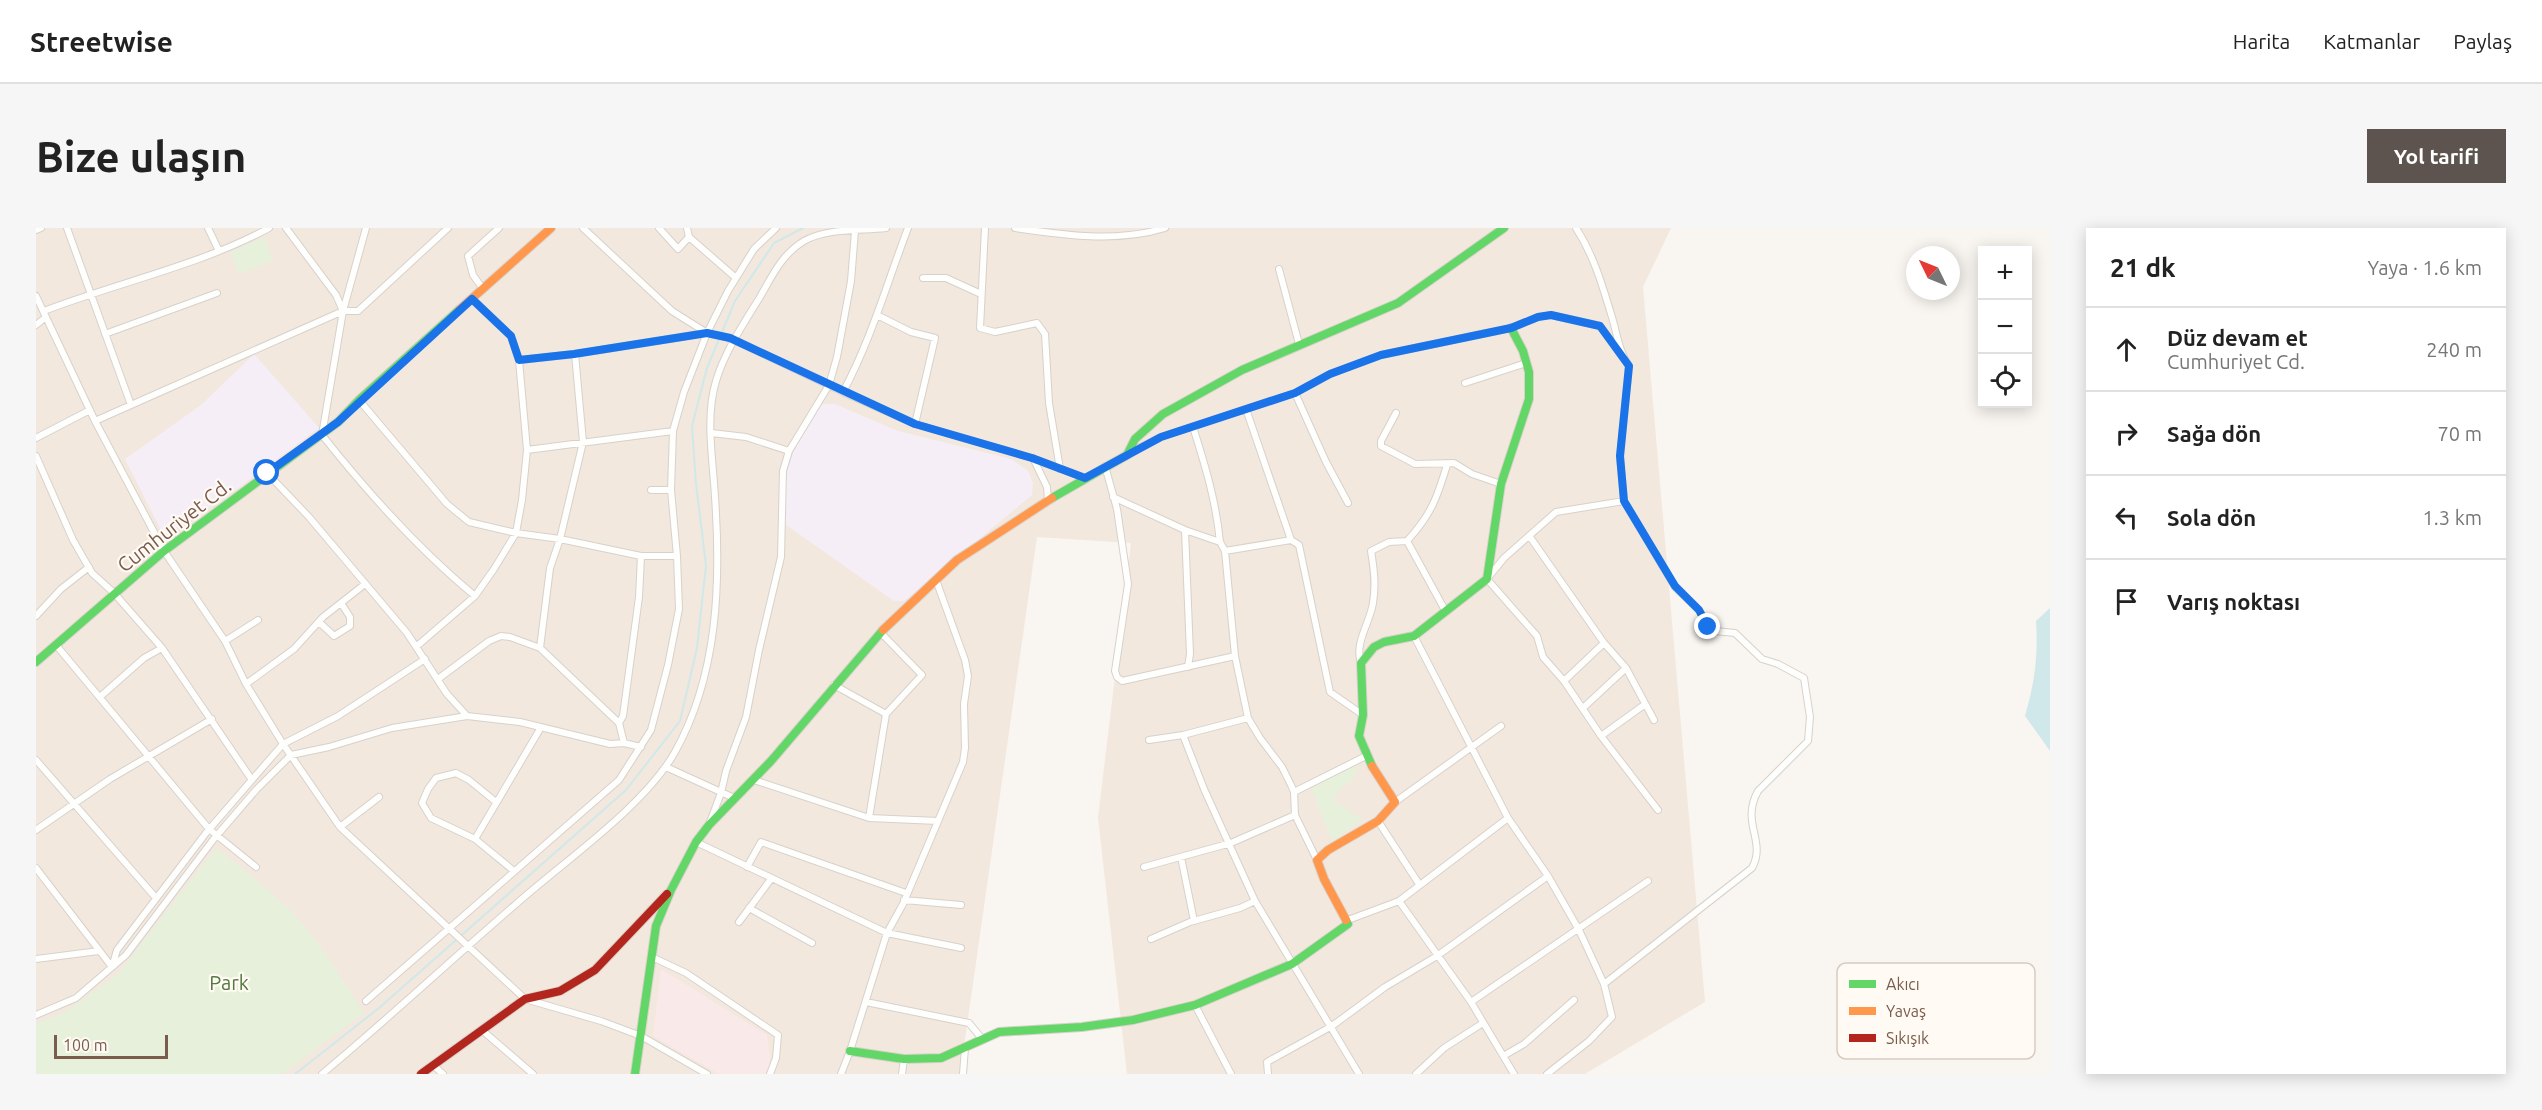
<!DOCTYPE html>
<html lang="tr">
<head>
<meta charset="utf-8">
<style>
  body { margin:0; font-family:Ubuntu,sans-serif; background:#f6f6f6; color:#222 }
  .controls { position:absolute; right:18px; top:18px; display:grid; overflow:hidden; border-radius:0px; box-shadow:0 3px 15px #0003 }
  .controls button { width:54px; height:54px; display:grid; place-items:center; padding:0; border:0; border-bottom:2px solid #e0e0e0; background:#fff; color:#222; font:30px sans-serif }
  .compass { position:absolute; left:1870px; top:18px; width:54px; height:54px; border-radius:50%; background:#fff; box-shadow:0 3px 15px #0003; rotate:313deg }
  .scale { position:absolute; left:18px; bottom:15px; width:114px; box-sizing:border-box; padding-left:6px; border:3px solid #7a5c4d; border-top:0; font-size:16px; line-height:21px; white-space:nowrap; color:#7a5c4d; -webkit-text-stroke:4px #fffaf3; paint-order:stroke }
  .stop { position:absolute; width:18px; height:18px; margin:-14px; border:4px solid #1a73e8; border-radius:50%; background:#fff }
  .stop.end { background:#1a73e8; border-color:#fff; box-shadow:0 2px 6px #0008 }
  .list { margin:0; padding:0; list-style:none }
  h2 { display:flex; justify-content:space-between; align-items:center; height:78px; margin:0; padding:0 24px; font-size:26px }
  h2 small { font-size:20px; font-weight:400; color:#767676 }
  .list li { display:grid; grid-template-columns:39px 1fr auto; gap:18px; align-items:center; box-sizing:border-box; height:84px; padding:0 24px; border-top:2px solid #e0e0e0 }
  .list b { display:block; font-size:22px; white-space:nowrap }
  .list p { margin:0; font-size:20px; white-space:nowrap; color:#767676 }
  .list em { font-size:20px; font-style:normal; color:#767676 }
  .icon { flex:none; width:33px; height:33px; fill:none; stroke:currentColor; stroke-width:2; stroke-linecap:round; stroke-linejoin:round }
  .map { position:relative; flex:none; width:2014px; height:846px; overflow:hidden; border-radius:0px }
  header { display:flex; align-items:center; gap:36px; box-sizing:border-box; height:84px; padding:0 30px; background:#fff; border-bottom:2px solid #e0e0e0 }
  header strong { font-size:28px }
  nav { display:flex; gap:33px; margin-inline-start:auto; font-size:21px }
  .intro { display:flex; align-items:center; justify-content:space-between; box-sizing:border-box; height:144px; padding:0 36px }
  h1 { margin:0; font-size:42px }
  .button { padding:15px 27px; border-radius:0px; background:#5d544f; color:#fff; font-size:21px; font-weight:700 }
  main { display:flex; gap:36px; padding:0 36px }
  aside { flex:1; background:#fff; border-radius:0px; box-shadow:0 3px 15px #0003 }
  .map>svg:first-child { display:block }
  .residential { fill:#f2e8de }
  .education { fill:#f6eef6 }
  .medical { fill:#fae9e9 }
  .green { fill:#e7f0db }
  .water { fill:#d0e8ea }
  .lines { fill:none; stroke-linecap:round; stroke-linejoin:round }
  .stream { stroke:#d0e8ea; stroke-width:2 }
  .street-casing { stroke:#d7d1cb; stroke-width:8 }
  .fast-casing { stroke:#d9d2cb; stroke-width:10 }
  .slow-casing { stroke:#d9d2cb; stroke-width:10 }
  .jam-casing { stroke:#d9d2cb; stroke-width:10 }
  .street { stroke:#fefefd; stroke-width:6 }
  .fast { stroke:#63d668; stroke-width:8 }
  .slow { stroke:#ff974d; stroke-width:8 }
  .jam { stroke:#b3261e; stroke-width:8 }
  .route { stroke:#1a73e8; stroke-width:8 }
  .labels { text-anchor:middle; dominant-baseline:central; stroke-width:4.5; stroke-linejoin:round; paint-order:stroke }
  .street-label { font-size:20px; fill:#7a5c4d; stroke:#fffaf3 }
  .park-label { font-size:20px; fill:#537a41; stroke:#fffaf3 }
  .key { fill:#fffaf3; stroke:#d7cbc1; stroke-width:1.5 }
  .key-label { font-size:16px; fill:#7a5c4d }
</style>
</head>
<body>
<header>
<strong>Streetwise</strong>
<nav><a>Harita</a><a>Katmanlar</a><a>Paylaş</a></nav>
</header>
<div class="intro"><h1>Bize ulaşın</h1><a class="button">Yol tarifi</a></div>
<main>
<div class="map">
<svg width="2014" height="846" viewBox="0 0 2014 846">
  <rect width="100%" height="100%" fill="#f9f5f0"/>
  <!-- residential -->
  <path class="residential" d="M0,0H1635L1607,59L1669,774L1549,846H1091L1062,590L1095,315L1001,309L924,846H0Z"/>
  <!-- education -->
  <path class="education" d="M218,126L283,200L201,261L128,308L89,231L165,177Z
    M782,176H799L862,203L975,231L992,243L997,255L996,267L868,373H858L746,294L749,249L757,225Z"/>
  <!-- medical -->
  <path class="medical" d="M625,741L731,807L735,838L730,846H683L617,808Z"/>
  <!-- green -->
  <path class="green" d="M228,9L238,33L203,46L194,24Z
    M1321,537L1322,540L1315,555L1309,556L1297,572L1327,592L1296,613L1275,560Z
    M180,620C207,641 234,662 258,686C285,715 306,752 328,785L246,846H0V796L30,784L82,746Z"/>
  <!-- water -->
  <path class="water" d="M2014,380V523L1989,488C1999,453 2002,430 2000,393Z"/>
  <g class="lines">
    <!-- stream -->
    <path class="stream" d="M259,846L343,780L590,562L644,493L661,420L670,337L660,256L656,198L671,140L699,73L738,15L767,0"/>
    <!-- street casing -->
    <g class="street-casing">
      <path id="street" d="M31,0L95,177
        M172,0L183,23
        M250,0L300,67L307,83
        M330,0L307,83L286,207C332,265 382,321 439,368
        M547,0L636,83L671,105L694,110L807,164L879,196L996,230L1049,250
        M623,0L642,21L653,9L651,0
        M949,0L944,100L959,104L1001,95L1009,106L1013,175L1024,241
        M979,0C1027,7 1081,15 1129,0
        M1540,0C1557,26 1566,56 1575,86C1581,104 1582,122 1593,138L1584,228L1588,273L1639,359L1663,382L1672,399L1679,403L1699,405L1726,431L1742,436L1768,450L1774,489L1772,513L1722,563C1704,595 1731,613 1716,640L1568,756
        M0,2L5,0
        M653,9L700,50
        M1243,41L1263,116
        M887,50H910L945,66
        M447,61L437,47L432,28L463,0
        M0,68L59,193L128,323L189,413L210,456L247,516L304,599L489,771L565,793L605,808L671,846
        M8,83C80,55 165,37 233,0
        M841,87L875,104L899,110L879,196
        M0,97L10,89
        M69,106L181,65
        M483,132L539,126L671,105
        M1429,155L1490,135
        M807,164C835,112 851,55 872,0
        M1259,165L1290,234L1312,275
        M323,172L411,276L433,294L480,305L524,311L605,328H641
        M1210,181L1255,312
        M1360,185L1345,213V218L1379,236L1418,235L1436,246L1465,256
        M59,193L307,83H322L412,0
        M1157,199C1169,237 1180,273 1184,314
        M675,205L710,209L753,223
        M0,210L54,182
        M491,222L637,203
        M1091,226L1125,209L1259,165L1294,146L1345,127L1475,100L1502,89L1515,87L1564,98L1584,125
        M0,228L37,312L56,345L78,365L126,420L216,552
        M997,230L1011,259L1012,272
        M1069,238L1081,281L1092,356L1079,443L1081,449L1086,453L1199,428
        M231,245L273,289L371,405L411,466L431,488
        M615,262H635
        M1077,269L1149,302L1184,314L1189,323L1199,428L1212,490L1224,510L1246,539L1255,557L1258,564L1259,587L1281,632
        M1588,273L1520,284L1468,330L1451,351L1501,408L1507,429L1528,453L1565,508L1622,582
        M1149,302L1154,426L1152,439
        M1494,309L1568,415L1590,440L1618,492
        M1371,313L1410,384
        M1189,323L1255,312L1263,317L1294,464L1327,487
        M0,388L25,361L53,339
        M283,394L298,408L314,398V389L305,375
        M1378,408L1472,590L1512,648L1543,702L1568,756L1576,789L1553,813L1511,846
        M189,413L222,392
        M20,417L173,601L220,639
        M381,418L439,368L458,341L480,305L486,272L491,222L483,132L475,108L436,71
        M504,420L514,340L524,311L547,214L539,126
        M1325,435C1318,415 1334,395 1337,375C1340,357 1338,341 1335,323L1353,314L1371,313C1395,287 1401,270 1411,237
        M402,451L453,413L465,408L474,409L504,420L583,495L587,488L603,369L605,328
        M1528,453L1568,415
        M210,456L258,421L287,389L329,356
        M798,457L850,486
        M65,468L108,430L126,420
        M1547,480L1590,440
        M1212,490L1147,507L1168,561L1219,673L1323,846
        M583,495L588,515
        M1565,508L1608,477
        M1113,512L1147,507
        M0,532L120,670
        M630,539L698,570
        M718,552L833,590L902,593
        M1258,564L1330,528
        M460,574L433,552L420,545L400,550L392,561L386,575L395,590L439,611L478,643
        M1359,574L1465,498
        M833,590L850,486L886,447L845,405
        M1342,593L1383,656
        M674,594L685,565L690,543L710,489L723,422L745,329L747,243L753,223L793,157L801,129L815,53L819,3
        M304,599L343,569
        M0,602L74,551L176,491
        M439,611L504,501
        M660,614L851,705L925,720
        M1145,629L1158,693
        M711,639L725,614L870,665
        M1108,639L1195,615L1259,587
        M0,640L76,739
        M868,672L925,677
        M1363,673L1435,774L1478,846
        M713,680L776,715
        M1312,692L1363,673L1472,590
        M703,694L735,651
        M1115,711L1154,694L1204,680L1219,673
        M616,729L650,745L742,807L740,830L734,846
        M0,731L63,723
        M76,739L81,722L170,605L247,516L302,488L389,431
        M330,773L583,552L615,502L632,437L643,381L641,328L635,262L637,203L648,164L671,105L692,63L718,21L740,0
        M830,774L933,795L947,812
        M1435,774L1612,653
        M1159,777L1195,846
        M0,787L40,770L90,727L177,612L220,562L255,527L293,519L356,500L431,488L484,494L574,516L588,515L605,519
        M447,803L497,846
        M1469,827L1488,816L1538,772
        M397,837L407,846
        M286,846C352,791 414,733 479,677C527,634 608,579 639,524C682,447 685,355 679,269C677,232 669,189 680,153C689,123 708,95 724,69C736,48 746,26 768,13C791,0 824,3 850,0
        M805,846L814,823L851,705L867,676L927,534L929,520L928,476L932,448L929,432L900,352
        M866,846L868,831
        M927,846L929,820
        M1232,846L1231,834L1296,798L1349,759L1401,728L1512,648
        M1380,846L1408,820L1447,795"/>
    </g>
    <!-- fast casing -->
    <g class="fast-casing">
      <path id="fast" d="M1016,270L1091,227L1099,211L1127,186L1206,142L1362,75L1468,0
        M0,434L128,323L302,194L323,172L423,82
        M1336,538L1323,508L1327,487L1325,435L1338,419L1348,414L1378,408L1451,351L1465,256L1493,171V144L1487,123L1475,100
        M814,823L868,831L905,830L963,804L1046,799L1097,792L1159,777L1256,736L1312,696L1310,692
        M599,846L620,698L635,662L660,614L673,597L735,533L847,402"/>
    </g>
    <!-- slow casing -->
    <g class="slow-casing">
      <path id="slow" d="M423,82L515,0
        M847,402L921,332L1016,270
        M1310,692L1288,651L1281,632L1292,622L1342,593L1359,574L1336,538"/>
    </g>
    <!-- jam casing -->
    <g class="jam-casing">
      <path id="jam" d="M385,846L489,771L524,763L559,742L631,666"/>
    </g>
    <!-- street -->
    <use href="#street" class="street"/>
    <!-- fast -->
    <use href="#fast" class="fast"/>
    <!-- slow -->
    <use href="#slow" class="slow"/>
    <!-- jam -->
    <use href="#jam" class="jam"/>
  </g>
  <g class="lines">
    <!-- route -->
    <path class="route" d="M231,245L302,194L436,71L475,108L483,132L538,126L671,105L694,110L879,196L996,230L1049,250L1125,209L1259,165L1294,146L1345,127L1475,100L1502,89L1515,87L1564,98L1593,138L1584,228L1588,273L1639,358L1663,382L1672,399"/>
  </g>
  <g class="labels">
    <!-- street labels -->
    <g class="street-label">
      <text transform="translate(138 297) rotate(-38)">Cumhuriyet Cd.</text>
    </g>
    <!-- park labels -->
    <g class="park-label">
      <text x="193" y="754">Park</text>
    </g>
  </g>
  <!-- legend -->
  <rect x="1801" y="735" width="198" height="96" rx="9" class="key"/>
  <rect x="1813" y="752" width="27" height="8" fill="#63d668"/>
  <rect x="1813" y="779" width="27" height="8" fill="#ff974d"/>
  <rect x="1813" y="806" width="27" height="8" fill="#b3261e"/>
  <g class="key-label">
    <text x="1850" y="762">Akıcı</text>
    <text x="1850" y="789">Yavaş</text>
    <text x="1850" y="816">Sıkışık</text>
  </g>
</svg>
<div class="controls">
<button>+</button>
<button>−</button>
<button><svg class="icon" aria-label="locate" viewBox="0 0 24 24"><circle cx="12" cy="12" r="6"/><path d="M12 2v4M12 18v4M2 12h4M18 12h4"/></svg></button>
</div>
<svg class="compass" viewBox="-18 -18 36 36"><path d="M0-13l5 13h-10z" fill="#e53935"/><path d="M0 13l5-13h-10z" fill="#767676"/></svg>
<div class="scale">100 m</div>
<div class="stop" style="left:231px;top:245px"></div>
<div class="stop end" style="left:1672px;top:399px"></div>
</div>
<aside>
<h2>21 dk<small>Yaya · 1.6 km</small></h2>
<ul class="list">
<li><svg class="icon" aria-label="ahead" viewBox="0 0 24 24"><path d="M12 20V5M6 11l6-6 6 6"/></svg><div><b>Düz devam et</b><p>Cumhuriyet Cd.</p></div><em>240 m</em></li>
<li><svg class="icon" aria-label="right" viewBox="0 0 24 24"><path d="M7 20v-9h11M14 6l5 5-5 5"/></svg><div><b>Sağa dön</b></div><em>70 m</em></li>
<li><svg class="icon" aria-label="left" viewBox="0 0 24 24"><path d="M17 20v-9H6M10 6l-5 5 5 5"/></svg><div><b>Sola dön</b></div><em>1.3 km</em></li>
<li><svg class="icon" aria-label="arrive" viewBox="0 0 24 24"><path d="M6 21V4h12l-3 4 3 4H6"/></svg><div><b>Varış noktası</b></div></li>
</ul>
</aside>
</main>
</body>
</html>
